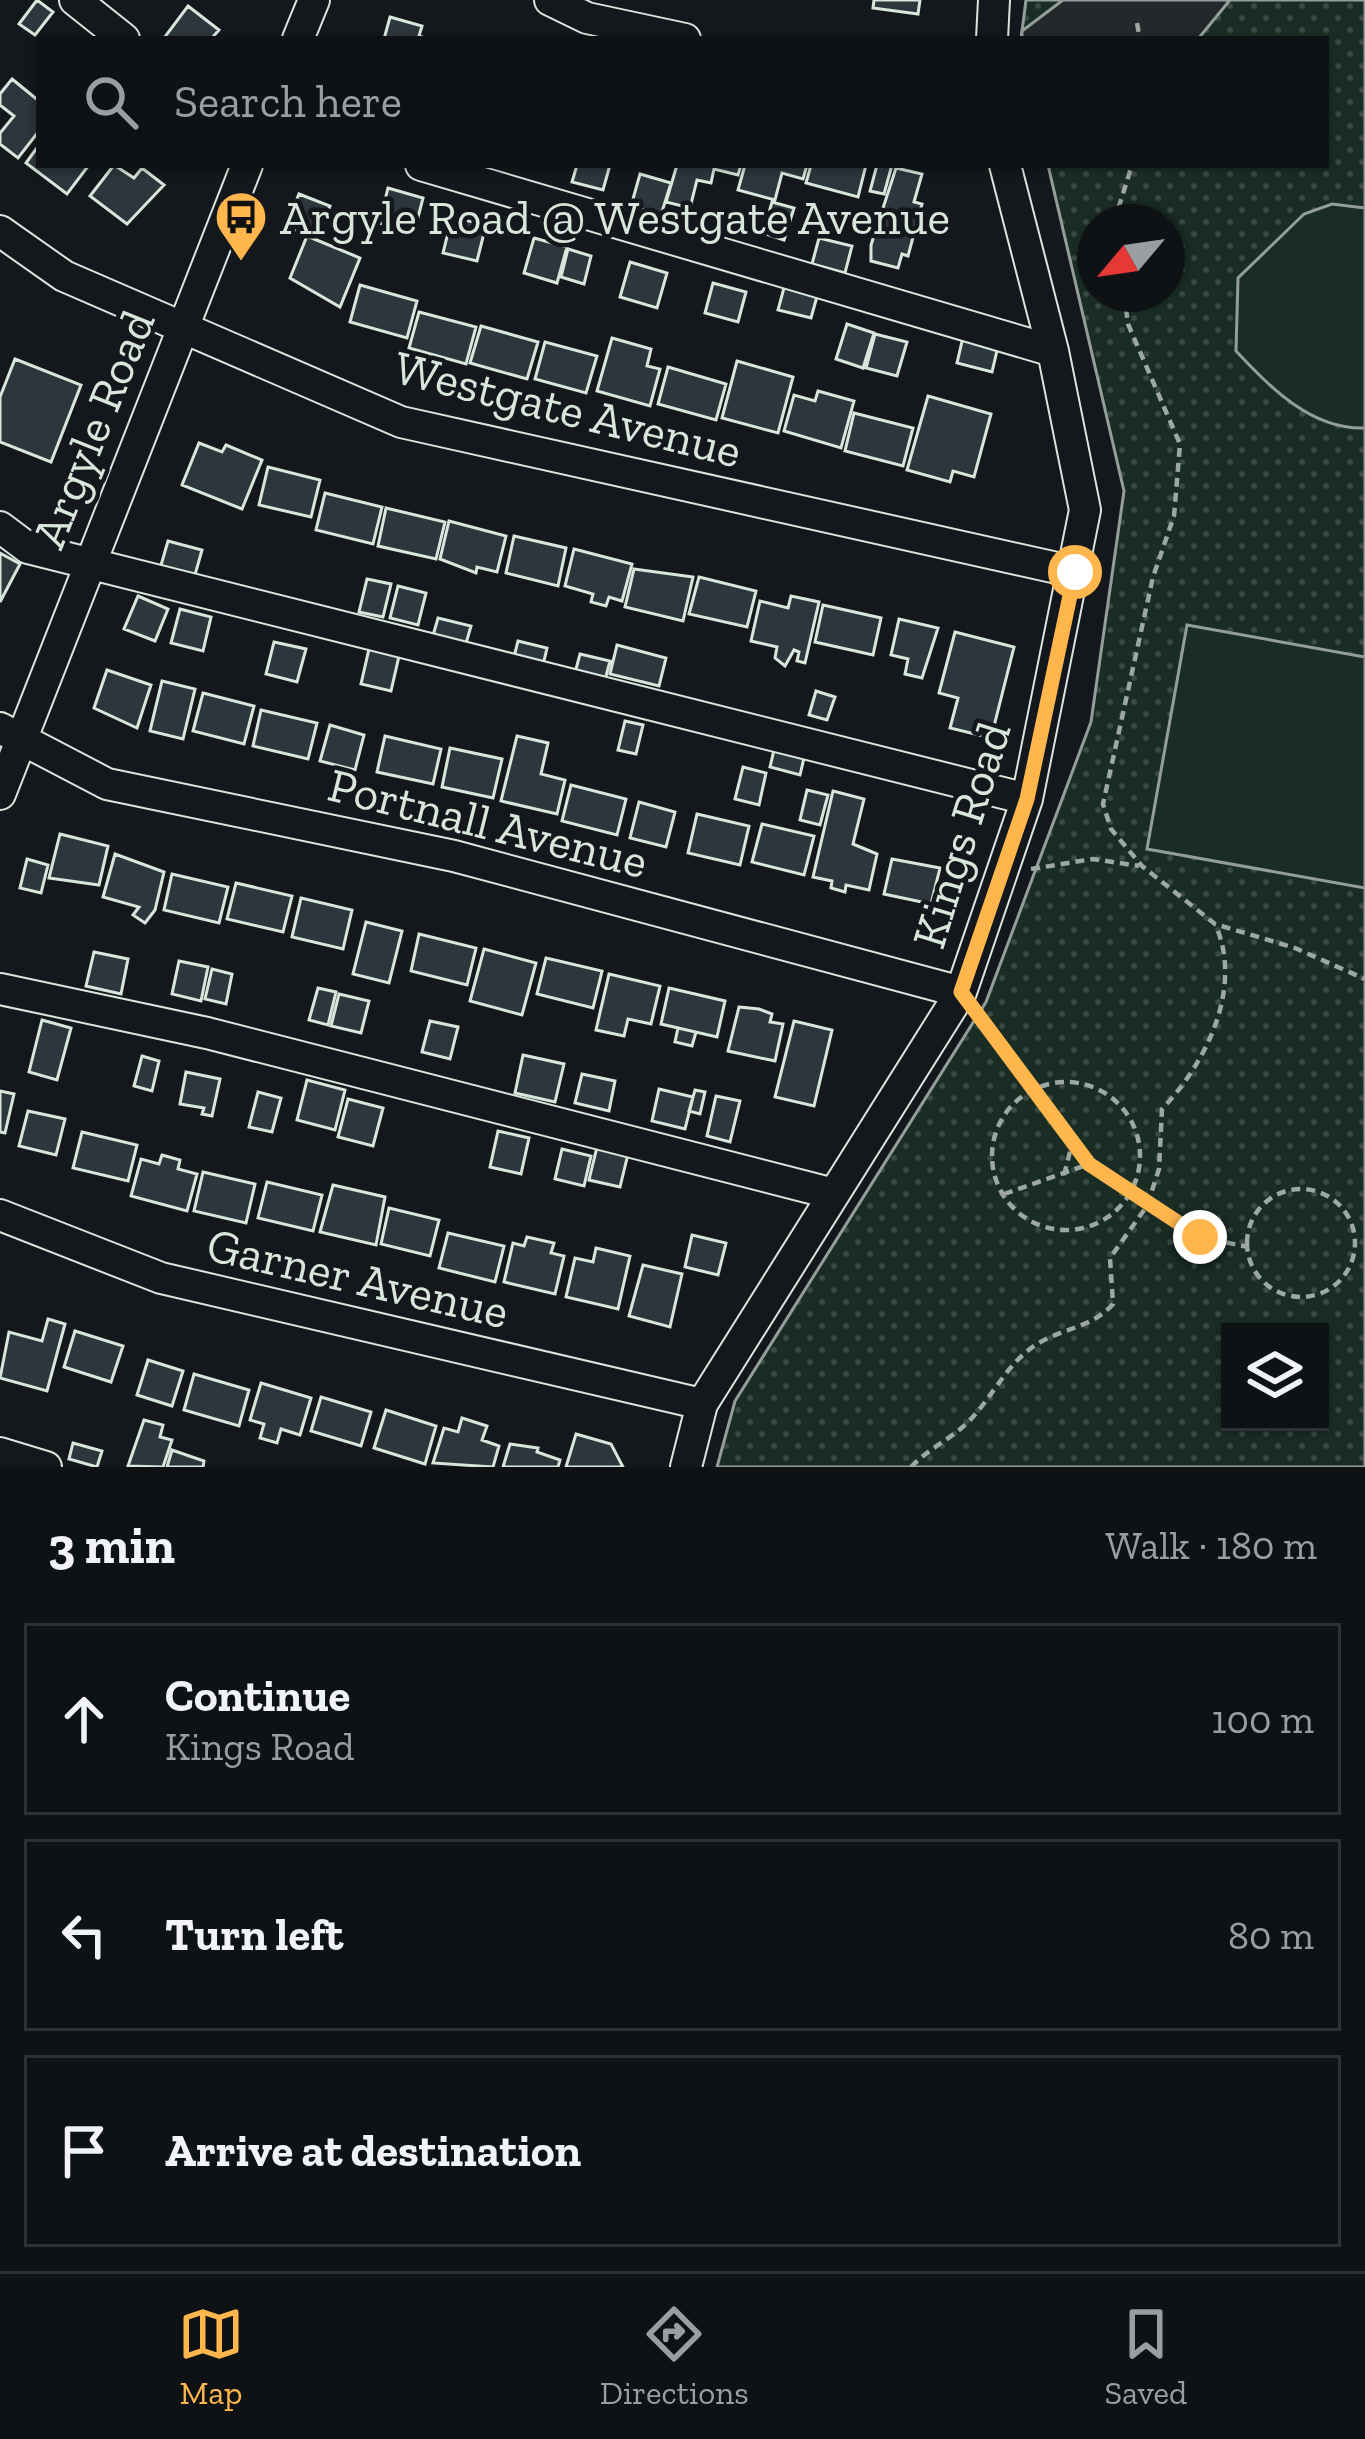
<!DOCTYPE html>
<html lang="en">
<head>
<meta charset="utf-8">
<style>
  body { margin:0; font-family:"Zilla Slab",serif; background:#181b1e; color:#f1f3f6 }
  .controls { position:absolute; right:36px; bottom:36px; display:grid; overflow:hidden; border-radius:0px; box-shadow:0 3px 9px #0004 }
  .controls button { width:108px; height:108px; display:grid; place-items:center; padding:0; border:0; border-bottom:3px solid #2f3234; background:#0f1215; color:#f1f3f6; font:60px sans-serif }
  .compass { position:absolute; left:1077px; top:204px; width:108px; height:108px; border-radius:50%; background:#0f1215; box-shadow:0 3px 9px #0004; rotate:241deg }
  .stop { position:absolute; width:36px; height:36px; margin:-27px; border:9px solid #ffb74d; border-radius:50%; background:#fff }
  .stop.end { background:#ffb74d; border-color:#fff; box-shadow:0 3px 12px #0008 }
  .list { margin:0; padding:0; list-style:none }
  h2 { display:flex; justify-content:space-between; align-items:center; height:156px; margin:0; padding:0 48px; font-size:51px }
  h2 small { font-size:39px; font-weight:400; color:#9b9ea0 }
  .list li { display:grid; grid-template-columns:78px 1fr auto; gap:36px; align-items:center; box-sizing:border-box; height:192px; margin:0 24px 24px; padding:0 24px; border:3px solid #2f3234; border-radius:0px }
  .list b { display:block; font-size:45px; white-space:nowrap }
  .list p { margin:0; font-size:39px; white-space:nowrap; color:#9b9ea0 }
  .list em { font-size:39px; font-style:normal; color:#9b9ea0 }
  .icon { flex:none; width:66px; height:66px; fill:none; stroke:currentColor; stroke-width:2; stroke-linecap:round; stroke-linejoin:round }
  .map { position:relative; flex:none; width:1365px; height:1467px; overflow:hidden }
  .search { position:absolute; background:#0f1215; box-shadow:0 3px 9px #0004; left:36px; right:36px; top:36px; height:132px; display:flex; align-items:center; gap:30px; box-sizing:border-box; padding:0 42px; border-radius:0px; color:#9b9ea0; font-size:45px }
  .sheet { height:804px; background:#0f1215 }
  nav { display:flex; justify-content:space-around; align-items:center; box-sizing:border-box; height:168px; border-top:3px solid #2f3234; background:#0f1215; font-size:33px; color:#9b9ea0 }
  nav a { display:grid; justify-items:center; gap:6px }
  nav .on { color:#ffb74d }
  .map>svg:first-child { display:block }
  .park { fill:url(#park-dots); stroke:#939e99; stroke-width:3; fill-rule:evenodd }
  .pitch { fill:#1a2d24; stroke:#939e99; stroke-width:3 }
  .parking { fill:#24282b; stroke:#939e99; stroke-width:3 }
  .building { fill:#2c363c; stroke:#d8e6dc; stroke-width:3 }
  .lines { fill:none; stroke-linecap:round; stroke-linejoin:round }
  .minor-casing { stroke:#d8e6dc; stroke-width:34 }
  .path { stroke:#9da8a2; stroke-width:4.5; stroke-dasharray:9 6; stroke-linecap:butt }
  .minor { stroke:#14181c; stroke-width:30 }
  .route { stroke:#ffb74d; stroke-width:15 }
  .labels { text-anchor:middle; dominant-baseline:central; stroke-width:9; stroke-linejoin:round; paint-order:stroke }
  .poi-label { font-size:48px; fill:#d8e6dc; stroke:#14181c; text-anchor:start }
  .street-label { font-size:48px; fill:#d8e6dc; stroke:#14181c }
</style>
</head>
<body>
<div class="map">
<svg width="1365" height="1467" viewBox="0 0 1365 1467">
  <defs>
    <pattern id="park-dots" width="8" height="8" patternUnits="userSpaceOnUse" patternTransform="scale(3)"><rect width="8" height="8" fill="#1a2d24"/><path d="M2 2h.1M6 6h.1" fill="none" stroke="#3b4b43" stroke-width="1.8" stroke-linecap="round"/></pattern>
  </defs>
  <rect width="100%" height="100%" fill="#14181c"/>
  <!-- park -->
  <path class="park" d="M1026,0H1365V1467H717L735,1401L986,1002L1091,722L1124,491L1048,165H1326V39H1021ZM1095,222H1167V294H1095ZM1230,1332H1320V1422H1230Z"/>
  <!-- pitch -->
  <path class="pitch" d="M1332,204L1365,208V428C1311,430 1270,387 1236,351L1238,278L1304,214Z
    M1187,625L1365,657V888L1147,849Z"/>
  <!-- parking -->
  <path class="parking" d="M1063,0H1230L1198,39H1022V31Z"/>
  <!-- building -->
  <path class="building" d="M37,0L53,12L35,35L19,24Z
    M874,0H920L918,14L873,8Z
    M188,6L219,30L211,39L164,38Z
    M390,17L422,26L419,36L428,39H384Z
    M12,79L39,101V131L18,158L0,144V133L14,116L0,105V94Z
    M39,145V165H89L67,194L26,163Z
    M114,165L134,178L142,168L164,185L127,224L90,196Z
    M577,165H610L603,190L572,182Z
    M677,165H741L738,175L714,169L711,183L697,180L690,208L666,202Z
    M745,165H807L803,179L782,173L775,200L738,190Z
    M811,165H866L858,197L806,183Z
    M877,165H892L884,194L870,191Z
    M896,168L922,174L914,202L922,204L908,256L902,254L898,268L871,261V245Z
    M640,174L671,183L661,215L631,206Z
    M388,188L423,198L414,233L379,223Z
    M299,194L330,206L316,239L286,226Z
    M772,202L794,208L784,240L763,233Z
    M452,217L486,225L477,261L443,253Z
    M307,236L360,258L340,307L290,278Z
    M534,238L567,247L557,283L524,273Z
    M819,238L852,246L845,273L812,264Z
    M568,249L591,256L584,284L561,277Z
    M630,262L667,273L657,308L620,297Z
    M713,283L746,292L738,322L705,313Z
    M785,284L818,293L811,318L778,310Z
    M360,285L417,301L407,338L350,322Z
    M419,312L476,327L466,364L409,348Z
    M847,324L874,333L863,368L836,359Z
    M481,326L538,342L527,379L470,363Z
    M964,333L999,342L992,372L957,363Z
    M875,334L907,342L897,376L866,368Z
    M612,338L651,349L647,366L660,369L650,406L597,391Z
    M545,342L597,356L586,393L535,379Z
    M15,359L81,385L51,462L0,442V397Z
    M737,361L793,377L778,433L722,418Z
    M668,367L726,384L716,420L658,404Z
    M818,391L854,401L841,448L784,431L794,395L815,401Z
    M928,396L991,414L974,477L953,471L950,482L907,470Z
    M854,413L913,428L903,466L845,451Z
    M199,443L222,452L226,445L262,460L242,509L182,485Z
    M268,467L320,480L311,517L259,505Z
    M325,493L382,507L373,544L316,530Z
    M386,508L445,522L436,559L378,546Z
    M449,521L506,536L497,572L477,567L476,573L440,559Z
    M514,536L566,548L558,586L506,573Z
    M168,541L202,550L193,582L159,572Z
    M574,549L632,564L622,601L609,597L606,606L591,602L593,594L565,586Z
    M0,553L20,564L0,602Z
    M634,569L693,577L683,621L625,607Z
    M699,577L756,591L747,627L689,614Z
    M367,579L391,584L383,617L359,612Z
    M398,586L426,593L418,625L390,618Z
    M138,596L168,609L155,641L124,629Z
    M791,596L819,602L805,663L797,661L799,652L794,650L785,666L775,658L777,647L751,641L760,601L788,608Z
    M823,605L881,618L873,655L815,642Z
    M180,609L211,617L203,651L171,643Z
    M438,618L471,626L465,647L432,639Z
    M899,619L938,628L922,678L905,674L908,659L891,655Z
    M955,632L1014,647L991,738L950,728L958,698L939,693Z
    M518,641L547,648L543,665L514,657Z
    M274,642L306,649L297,682L266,674Z
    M617,645L666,658L659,686L610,674Z
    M369,649L399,656L391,691L361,684Z
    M580,654L610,661L605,680L575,673Z
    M107,670L151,685L137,728L94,708Z
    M162,681L195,689L183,739L150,731Z
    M816,691L835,697L827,720L809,715Z
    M203,693L254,706L244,744L193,731Z
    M261,710L317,723L308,759L253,746Z
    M625,721L643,725L636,754L618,750Z
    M330,725L364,735L355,770L320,761Z
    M385,736L441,749L433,784L377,772Z
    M517,736L548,743L541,774L565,780L557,814L501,801Z
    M450,748L502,759L493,798L442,787Z
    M774,750L804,758L800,775L770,767Z
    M743,767L766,773L759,805L735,799Z
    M571,785L626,799L617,835L562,821Z
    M807,790L828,795L820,825L800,820Z
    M833,791L864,799L853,844L877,854L869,890L846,885L845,892L831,888L832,881L813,877Z
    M639,802L675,812L666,847L630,838Z
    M697,814L749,826L740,865L688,853Z
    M762,824L814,836L804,875L752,862Z
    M60,834L108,846L99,885L49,878Z
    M115,854L164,872L155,910L145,923L133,915L139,907L103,897Z
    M27,859L48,865L41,893L20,888Z
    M892,859L940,868L931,904L884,894Z
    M172,874L228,887L219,923L164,910Z
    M236,883L292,896L283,932L227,919Z
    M301,898L352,910L343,949L292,937Z
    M366,922L402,931L389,983L353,974Z
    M419,934L476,948L467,985L411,971Z
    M484,949L536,963L522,1015L470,1001Z
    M94,952L128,959L121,994L86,986Z
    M546,958L602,971L593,1008L537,994Z
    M179,961L208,967L201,1001L172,994Z
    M212,969L232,974L226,1004L205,999Z
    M609,974L660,986L651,1024L628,1019L624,1036L596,1030Z
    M318,988L336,992L328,1025L309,1020Z
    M669,988L725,1001L717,1037L661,1024Z
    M339,994L369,1001L361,1033L331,1026Z
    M739,1007L759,1009L772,1014L770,1022L783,1024L775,1061L728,1051Z
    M42,1020L71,1028L57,1080L29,1072Z
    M430,1021L458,1027L450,1059L422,1052Z
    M794,1021L832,1030L814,1106L775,1097Z
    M678,1028L696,1032L692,1046L675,1042Z
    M523,1055L564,1064L555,1102L515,1093Z
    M142,1056L159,1061L152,1091L134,1086Z
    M186,1072L220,1079L212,1116L202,1114L204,1108L180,1104Z
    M582,1074L615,1081L609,1111L575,1103Z
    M307,1080L345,1090L335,1130L297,1120Z
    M659,1089L693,1097L685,1129L652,1121Z
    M695,1090L705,1092L700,1114L689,1111Z
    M0,1091L14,1094L5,1133L0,1132Z
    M258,1092L281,1098L272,1132L249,1127Z
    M716,1096L740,1101L730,1142L707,1136Z
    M348,1099L383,1108L373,1146L338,1137Z
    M28,1111L65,1119L56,1155L19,1146Z
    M498,1131L529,1138L521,1174L490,1167Z
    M82,1132L137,1145L128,1181L73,1168Z
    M597,1147L628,1154L620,1187L589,1180Z
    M562,1149L591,1156L584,1186L555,1179Z
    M162,1155L180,1160L178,1169L197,1174L187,1211L131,1196L141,1159L159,1164Z
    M203,1172L255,1184L246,1223L194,1211Z
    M267,1182L322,1195L313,1231L258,1218Z
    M333,1185L385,1197L376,1245L320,1232Z
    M389,1208L439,1220L430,1256L381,1244Z
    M448,1233L504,1246L495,1282L439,1268Z
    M692,1235L726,1243L718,1275L685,1267Z
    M527,1237L554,1243L551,1253L564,1256L555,1294L504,1282L513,1243L524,1246Z
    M596,1248L630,1256L618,1309L566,1297L575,1258L593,1262Z
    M643,1265L682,1274L670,1327L629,1316Z
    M48,1319L65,1324L47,1391L0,1378L9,1332L42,1341Z
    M75,1331L123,1346L111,1382L64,1367Z
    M148,1360L183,1371L172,1406L137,1395Z
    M194,1374L249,1390L239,1426L184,1410Z
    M261,1383L311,1398L300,1435L281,1429L277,1443L260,1438L264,1424L250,1420Z
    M321,1397L371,1412L361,1446L311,1431Z
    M386,1410L436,1426L425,1464L374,1448Z
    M462,1418L487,1426L482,1440L499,1446L493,1467L433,1463L444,1428L458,1432Z
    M144,1420L163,1425L160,1437L172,1440L163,1467L128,1466Z
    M576,1434L611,1444L623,1467H566Z
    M73,1443L102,1451L97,1467L69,1459Z
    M510,1444L538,1448L537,1452L560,1460L558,1467H503Z
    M172,1450L204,1461L203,1467H167Z"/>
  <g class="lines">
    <!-- minor casing -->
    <g class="minor-casing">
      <path id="minor" d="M75,0L124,39
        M550,0L587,18L685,39
        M298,39L314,0
        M992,39L994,0
        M421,165L1053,351
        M0,231L64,276L401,422L1075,572
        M0,527L28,548L1027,799
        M0,728L107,784L454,856L961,992
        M0,794L247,165
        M0,989L207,1033L830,1193
        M0,1215L161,1278L702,1404
        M0,1453L46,1467
        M686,1467L702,1404L961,992L1027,799L1085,510L1053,351L1005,165"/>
    </g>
    <!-- path -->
    <path class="path" d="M1137,23L1140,39
      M1114,222L1132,165
      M1124,294L1128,324L1180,444L1174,516L1153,577L1103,804L1111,829L1142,866L1215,924L1295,948L1365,979
      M1031,869L1093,859L1139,866
      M979,1015L1089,1164L1200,1237L1248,1247
      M992 1156a74 74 0 1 1 148 0a74 74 0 1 1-148 0Z
      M1064,1175L1073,1140
      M1247 1243a54 54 0 1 1 108 0a54 54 0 1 1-108 0Z
      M1004,1194L1089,1164
      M911,1467C929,1448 953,1438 970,1420C994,1395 1008,1361 1039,1343C1064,1328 1093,1327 1113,1304L1110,1258L1147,1206L1159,1169L1162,1109C1206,1063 1243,989 1216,926"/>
    <!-- minor -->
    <use href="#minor" class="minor"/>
  </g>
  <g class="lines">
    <!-- route -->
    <path class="route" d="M1075,572L1027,799L961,992L1089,1164L1200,1237"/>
  </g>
  <!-- icons -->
  <defs>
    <g id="bus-pin" transform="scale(2.7)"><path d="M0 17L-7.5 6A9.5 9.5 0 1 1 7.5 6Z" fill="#ffb74d" stroke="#14181c"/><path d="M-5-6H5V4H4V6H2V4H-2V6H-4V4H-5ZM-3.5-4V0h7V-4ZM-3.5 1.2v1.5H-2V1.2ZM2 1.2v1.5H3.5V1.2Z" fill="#111"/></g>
  </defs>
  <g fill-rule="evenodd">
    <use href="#bus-pin" x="241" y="217"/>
  </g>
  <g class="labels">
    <!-- poi labels -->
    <g class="poi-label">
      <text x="280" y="217">Argyle Road @ Westgate Avenue</text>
    </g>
    <!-- street labels -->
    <g class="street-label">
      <text transform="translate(568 409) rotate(14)">Westgate Avenue</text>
      <text transform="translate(93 429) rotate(-68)">Argyle Road</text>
      <text transform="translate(488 823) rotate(14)">Portnall Avenue</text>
      <text transform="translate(961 835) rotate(-73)">Kings Road</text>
      <text transform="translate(358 1278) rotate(13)">Garner Avenue</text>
    </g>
  </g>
</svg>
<div class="controls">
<button><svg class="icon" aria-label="layers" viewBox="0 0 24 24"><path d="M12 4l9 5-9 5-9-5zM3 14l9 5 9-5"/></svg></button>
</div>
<svg class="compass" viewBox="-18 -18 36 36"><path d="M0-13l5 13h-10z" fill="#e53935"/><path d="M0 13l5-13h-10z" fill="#9b9ea0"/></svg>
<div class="stop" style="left:1075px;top:572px"></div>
<div class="stop end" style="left:1200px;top:1237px"></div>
<div class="search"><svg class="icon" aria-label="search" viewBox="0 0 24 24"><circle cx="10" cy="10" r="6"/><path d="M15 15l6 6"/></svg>Search here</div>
</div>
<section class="sheet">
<h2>3 min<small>Walk · 180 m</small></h2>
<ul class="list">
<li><svg class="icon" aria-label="ahead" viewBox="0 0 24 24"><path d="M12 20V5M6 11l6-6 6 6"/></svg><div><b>Continue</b><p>Kings Road</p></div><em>100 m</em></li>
<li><svg class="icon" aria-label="left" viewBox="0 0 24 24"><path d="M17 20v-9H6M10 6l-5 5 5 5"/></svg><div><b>Turn left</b></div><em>80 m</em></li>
<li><svg class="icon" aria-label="arrive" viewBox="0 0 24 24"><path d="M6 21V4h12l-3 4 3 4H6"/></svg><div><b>Arrive at destination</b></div></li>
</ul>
</section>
<nav>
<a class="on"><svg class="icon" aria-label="map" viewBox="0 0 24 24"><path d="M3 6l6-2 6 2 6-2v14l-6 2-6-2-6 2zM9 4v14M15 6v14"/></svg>Map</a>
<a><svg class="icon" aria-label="directions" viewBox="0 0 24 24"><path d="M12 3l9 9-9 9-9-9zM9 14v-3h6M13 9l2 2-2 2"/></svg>Directions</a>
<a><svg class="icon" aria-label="saved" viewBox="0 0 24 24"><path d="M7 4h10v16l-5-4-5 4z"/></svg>Saved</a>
</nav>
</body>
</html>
